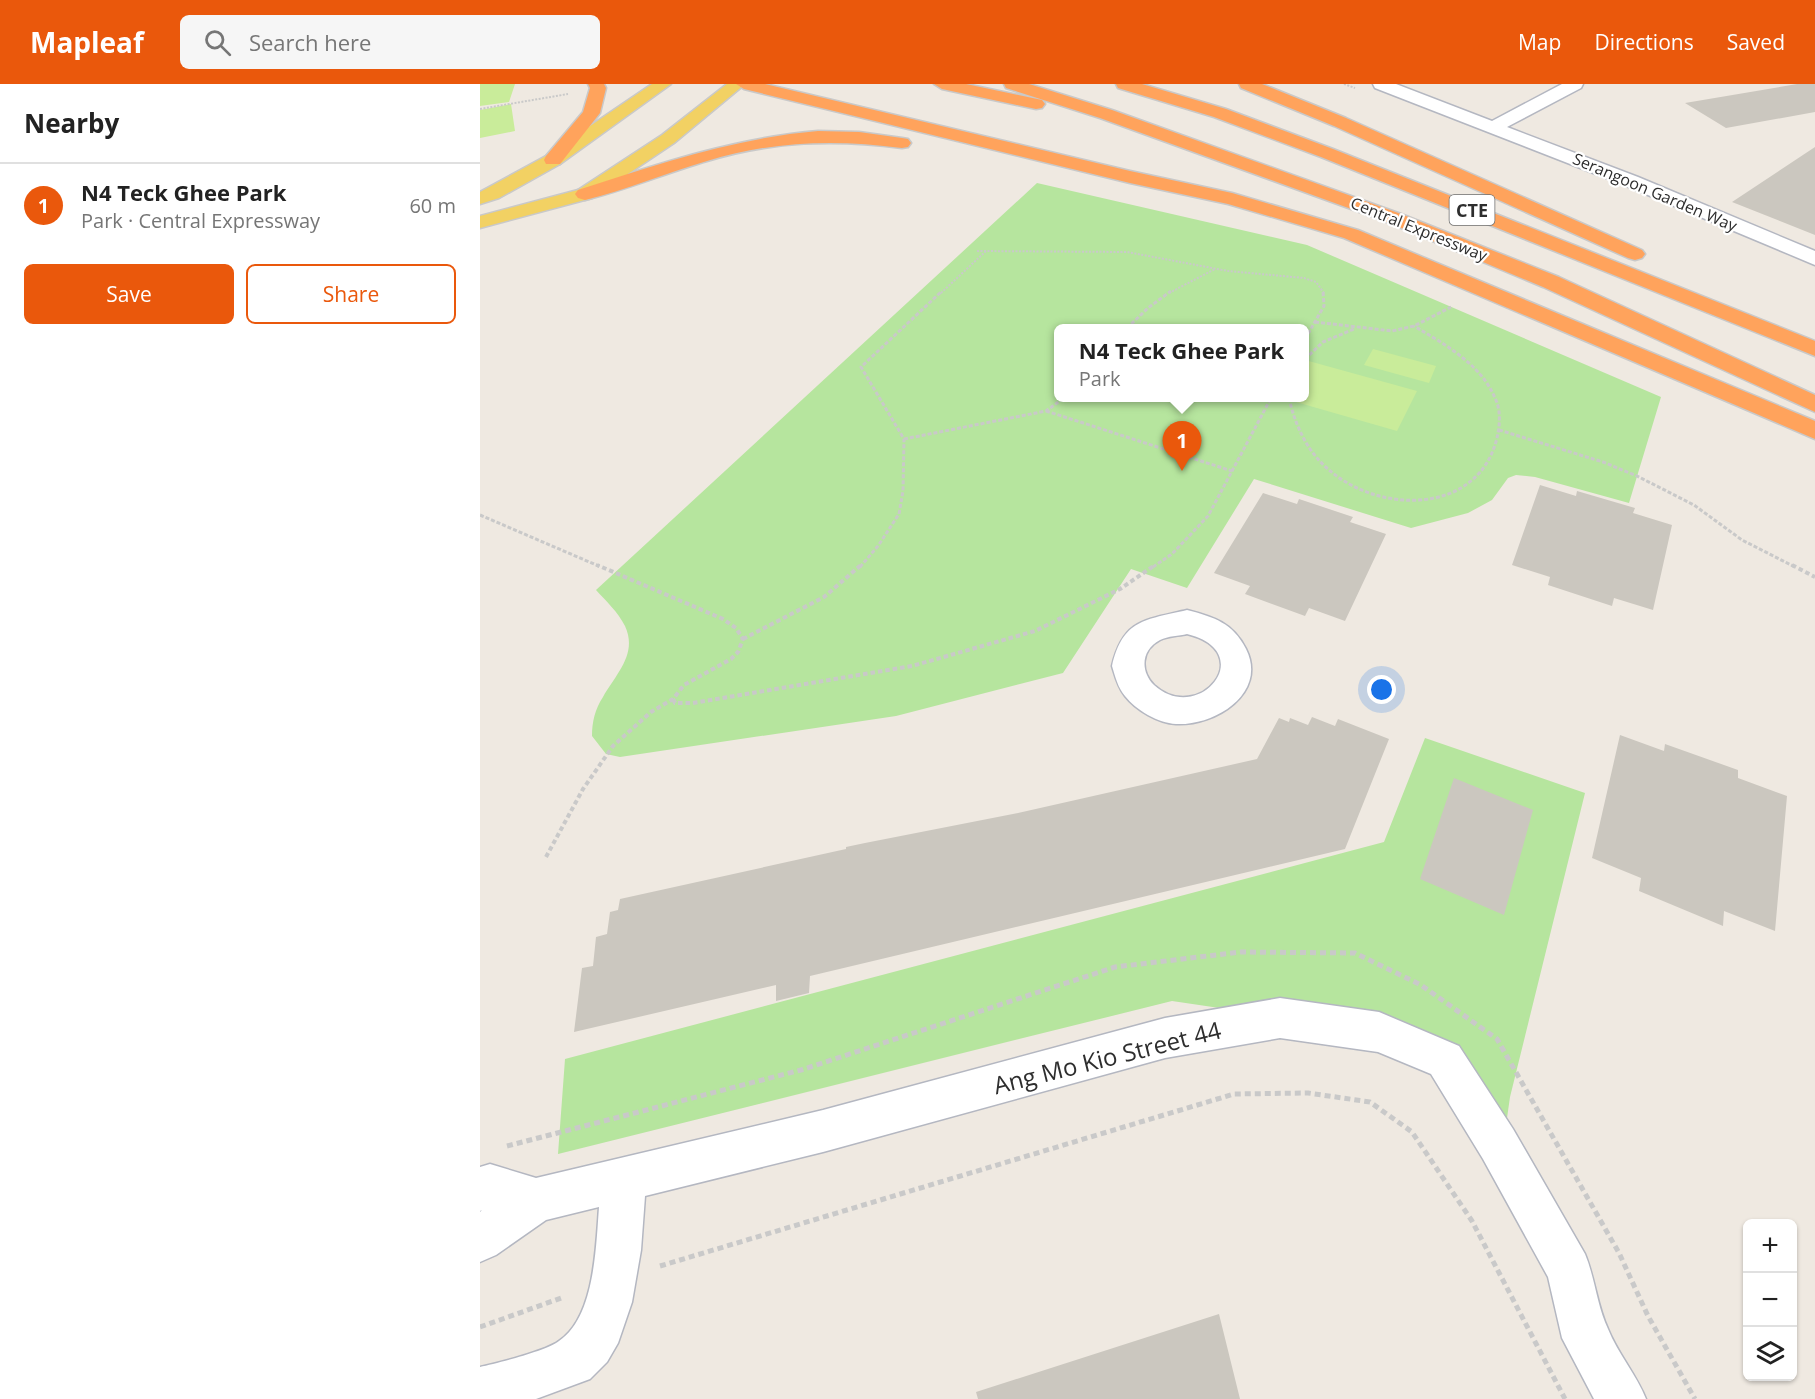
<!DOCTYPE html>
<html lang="en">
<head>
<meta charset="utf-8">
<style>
  body { margin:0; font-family:"Open Sans",sans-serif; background:#f6f6f6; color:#222 }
  .controls { position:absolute; right:18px; bottom:18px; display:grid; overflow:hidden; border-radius:9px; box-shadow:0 2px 4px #0004 }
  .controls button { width:54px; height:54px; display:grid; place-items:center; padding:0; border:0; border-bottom:2px solid #e0e0e0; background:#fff; color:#222; font:30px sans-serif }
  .you { position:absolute; left:902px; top:606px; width:21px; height:21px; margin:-15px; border:4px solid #fff; border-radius:50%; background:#1a73e8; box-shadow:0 0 0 9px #1a73e833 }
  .badge { display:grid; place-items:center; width:39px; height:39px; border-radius:50%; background:#ea580c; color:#fff; font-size:20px; font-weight:700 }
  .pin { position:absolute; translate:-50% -50px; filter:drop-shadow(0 2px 3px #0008) }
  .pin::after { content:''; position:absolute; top:32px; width:21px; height:18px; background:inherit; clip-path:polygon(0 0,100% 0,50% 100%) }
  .popup { position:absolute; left:574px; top:240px; width:255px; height:78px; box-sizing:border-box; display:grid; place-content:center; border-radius:9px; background:#fff; filter:drop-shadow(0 2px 4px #0005); font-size:20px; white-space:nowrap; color:#767676 }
  .popup b { font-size:22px; color:#222 }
  .popup::after { content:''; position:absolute; left:50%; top:100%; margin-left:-12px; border:12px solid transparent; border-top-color:#fff }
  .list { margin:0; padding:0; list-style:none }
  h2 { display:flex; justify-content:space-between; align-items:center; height:78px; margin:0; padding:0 24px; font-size:26px }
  h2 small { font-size:20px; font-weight:400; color:#767676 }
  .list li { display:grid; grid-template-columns:39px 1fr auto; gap:18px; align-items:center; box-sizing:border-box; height:84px; padding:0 24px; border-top:2px solid #e0e0e0 }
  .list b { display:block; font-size:22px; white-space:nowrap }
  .list p { margin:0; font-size:20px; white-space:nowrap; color:#767676 }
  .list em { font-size:20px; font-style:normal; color:#767676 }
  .actions { display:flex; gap:12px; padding:18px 24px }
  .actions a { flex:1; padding:14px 0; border:2px solid #ea580c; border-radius:9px; text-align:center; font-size:21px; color:#ea580c }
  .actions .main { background:#ea580c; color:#fff }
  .icon { flex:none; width:33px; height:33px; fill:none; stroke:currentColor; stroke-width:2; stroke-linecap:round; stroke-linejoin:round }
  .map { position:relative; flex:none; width:1335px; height:1315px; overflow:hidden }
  header { display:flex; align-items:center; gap:36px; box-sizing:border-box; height:84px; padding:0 30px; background:#ea580c; color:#fff }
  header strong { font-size:28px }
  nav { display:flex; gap:33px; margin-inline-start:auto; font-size:21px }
  .search { width:420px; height:54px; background:#f6f6f6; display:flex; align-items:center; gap:15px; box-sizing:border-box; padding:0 21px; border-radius:9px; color:#767676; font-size:22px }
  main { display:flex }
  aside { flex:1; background:#fff }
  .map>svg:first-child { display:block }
  .green { fill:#b6e59e; fill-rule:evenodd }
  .pitch { fill:#c9ec9a }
  .building { fill:#cbc7bf }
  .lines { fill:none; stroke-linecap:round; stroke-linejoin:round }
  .minor-casing { stroke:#b4b7c1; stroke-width:3 }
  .major-casing { stroke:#c9c9c9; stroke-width:3 }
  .highway-casing { stroke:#c9c9c9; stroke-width:3 }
  .path-far3 { stroke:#c9c9c9; stroke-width:2; stroke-dasharray:2 1.5; stroke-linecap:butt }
  .path-far2 { stroke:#c9c9c9; stroke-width:3; stroke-dasharray:4 2; stroke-linecap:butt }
  .path-far1 { stroke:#c9c9c9; stroke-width:4; stroke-dasharray:4.5 3; stroke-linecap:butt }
  .path { stroke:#c9c9c9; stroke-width:5; stroke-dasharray:6 4; stroke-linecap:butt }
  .minor { fill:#fff; fill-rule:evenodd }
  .major { fill:#f2d163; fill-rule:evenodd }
  .highway { fill:#ffa35c; fill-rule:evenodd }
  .labels { text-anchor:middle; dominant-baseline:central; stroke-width:4.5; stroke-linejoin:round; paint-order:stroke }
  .far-street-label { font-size:16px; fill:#2e2e2e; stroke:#fff }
  .shield { fill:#fff; stroke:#6d6d6d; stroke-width:1.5 }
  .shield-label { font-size:18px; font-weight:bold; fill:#2e2e2e }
  .near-street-label { font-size:24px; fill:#2e2e2e; stroke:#fff }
</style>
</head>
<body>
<header>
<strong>Mapleaf</strong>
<div class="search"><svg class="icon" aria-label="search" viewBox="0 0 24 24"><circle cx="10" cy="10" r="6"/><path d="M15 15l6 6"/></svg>Search here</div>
<nav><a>Map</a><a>Directions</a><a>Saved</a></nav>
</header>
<main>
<aside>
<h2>Nearby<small></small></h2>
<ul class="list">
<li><span class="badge">1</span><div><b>N4 Teck Ghee Park</b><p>Park · Central Expressway</p></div><em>60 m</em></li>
</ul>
<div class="actions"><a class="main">Save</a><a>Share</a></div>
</aside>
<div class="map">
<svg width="1335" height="1315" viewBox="0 0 1335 1315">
  <rect width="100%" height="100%" fill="#efe9e1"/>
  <!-- green -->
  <path class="green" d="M557,99L827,161L1181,313L1149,419L1055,393L1036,391L1028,394L1012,416L988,429L931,444L774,395L707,504L651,485L583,589L416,632L140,673L126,670L112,652C112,638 115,625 123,613C136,590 158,570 145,542C138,528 126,517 116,506ZM579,244H825V314H579Z
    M945,654L1105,709L1030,1013L1024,1055L968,973L800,933L692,917L78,1070L85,975L904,758Z"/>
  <!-- pitch -->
  <path class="pitch" d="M0,0H35L29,18L0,22Z
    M31,20L35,47L0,54V26Z
    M893,265L956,282L949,299L884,281Z
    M825,276L937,307L917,347L802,314H825Z"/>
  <!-- building -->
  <path class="building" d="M1317,0H1335V28L1246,44L1205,19Z
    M1335,63V151L1252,118Z
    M1060,401L1096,412L1097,407L1155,424L1153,429L1192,441L1173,526L1134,514L1132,522L1068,501L1070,493L1032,481Z
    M783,409L817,420L819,415L873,433L870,438L906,450L865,537L829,524L825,532L765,510L770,502L734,489Z
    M832,633L855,642L858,635L909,655L865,765L330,892L329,909L296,917V901L94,948L102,884L113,882L116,853L127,850L130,828L138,826L140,815L366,765V763L385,759L538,729L777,675L799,634L809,638L810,634L828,641Z
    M1140,651L1184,667L1185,660L1258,686V694L1307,712L1295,847L1244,827L1243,842L1159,807L1161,794L1112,774Z
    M974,694L1053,726L1024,831L940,795Z
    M739,1230L760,1315H498L496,1308Z"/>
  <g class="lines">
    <!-- minor casing -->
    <g class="minor-casing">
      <path id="minor" d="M893,0H916L1012,37L1082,0H1103L1101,4L1027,43L1158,93L1335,167V181L1144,101L895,4Z
        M707,526C734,533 753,539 766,565C788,609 735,642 696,640C678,639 656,626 645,612C638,604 635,592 632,582C643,535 665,536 707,526ZM707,550C780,568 719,642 674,601C660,587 661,566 680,556C688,552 699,552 707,550Z
        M800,914L899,928L979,962L1033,1045L1105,1170C1115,1194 1117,1222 1128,1245C1138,1270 1156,1290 1166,1315H1114L1082,1254L1068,1193L1003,1075L951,990L898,968L800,954L685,974L343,1068L165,1112L161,1166L152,1218L138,1259L127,1278L110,1295L56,1315H0V1283C18,1279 66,1267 79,1257C115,1233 116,1162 119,1123L66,1136L16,1171L0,1178V1128L2,1126L0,1127V1083L10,1080L56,1094L343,1026L685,934Z"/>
    </g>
    <!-- major casing -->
    <g class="major-casing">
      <path id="major" d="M172,0H191L80,80L19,114L0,120V108L66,72Z
        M247,0H265L194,59L112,114L0,144V132L98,106L182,51Z"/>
    </g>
    <!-- highway casing -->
    <g class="highway-casing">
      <path id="highway" d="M108,0H124L126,4L120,29L80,80H66L64,76L66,72L103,28L110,4Z
        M256,0H285L650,87L752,109L878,146L1335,337V355L864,154L748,120L650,99L264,5Z
        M454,0H486L562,16L565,20L562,24L556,25L462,5Z
        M524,0H549L632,26L921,130L1079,193L1335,311V328L1063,203L907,138L620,34L526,4Z
        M636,0H662L746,25L853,65L1335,257V272L841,73L734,33L638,4Z
        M759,0H782L866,34L1162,166L1165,170L1162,174L1155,176L1148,174L854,42L761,4Z
        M338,47L379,48L422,54L428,55L431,59L428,63L422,64C355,55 292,57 227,77C186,89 146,106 105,116L98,114L95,110L98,106C178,80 255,54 338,47Z"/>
    </g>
    <!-- path-far3 -->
    <path class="path-far3" d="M864,0L875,4
      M0,25L88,10
      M497,167L647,168L748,187L824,194L836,198L844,209
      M461,209L506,167
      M689,209L735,185"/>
    <!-- path-far2 -->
    <path class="path-far2" d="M835,238L912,247L934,242L971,223
      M647,244L668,224L691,207
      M825,255L844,222L843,207
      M825,275L843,258L874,245
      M809,314C815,341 827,367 848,385C898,430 998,432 1017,354C1020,341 1021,326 1015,314C1001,280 964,260 934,242
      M566,327L752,387
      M1019,346L1123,378L1157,392L1214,421L1262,456L1315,483
      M424,355L566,327L584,314
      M0,431L121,483
      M380,483L398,462L419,430L423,407L424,355L381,283L462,207
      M673,483L692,470L728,432L791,314"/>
    <!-- path-far1 -->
    <path class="path-far1" d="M1312,481L1335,493
      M263,555L344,513L381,481
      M193,615L195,619H213L432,582L555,547L640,505L675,481
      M66,773L103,705L133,662L171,628L193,615L204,601L251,575L258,568L263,555L256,544L243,535L117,481"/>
    <!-- path -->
    <path class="path" d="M27,1062L321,986L635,883L761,868L875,869L941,901L1017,955L1139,1169L1168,1232L1215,1315
      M180,1182L754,1010L828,1009L890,1018L932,1048L992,1137L1085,1315
      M0,1243L84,1213"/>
    <!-- minor -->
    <use href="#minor" class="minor"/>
    <!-- major -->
    <use href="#major" class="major"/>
    <!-- highway -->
    <use href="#highway" class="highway"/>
  </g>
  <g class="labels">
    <!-- far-street labels -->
    <g class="far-street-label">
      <text transform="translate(1175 108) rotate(23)">Serangoon Garden Way</text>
      <text transform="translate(939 145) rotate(22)">Central Expressway</text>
    </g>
    <!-- shield labels -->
    <rect class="shield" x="969.5" y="111" width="45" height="30" rx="4.5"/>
    <g class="shield-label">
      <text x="992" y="126">CTE</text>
    </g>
    <!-- near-street labels -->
    <g class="near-street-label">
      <text transform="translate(627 973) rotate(-14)">Ang Mo Kio Street 44</text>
    </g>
  </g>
</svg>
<div class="controls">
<button>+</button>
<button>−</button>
<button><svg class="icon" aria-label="layers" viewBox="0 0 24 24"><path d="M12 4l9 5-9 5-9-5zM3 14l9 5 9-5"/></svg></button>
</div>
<div class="you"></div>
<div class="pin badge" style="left:702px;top:387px">1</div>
<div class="popup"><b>N4 Teck Ghee Park</b>Park</div>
</div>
</main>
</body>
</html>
